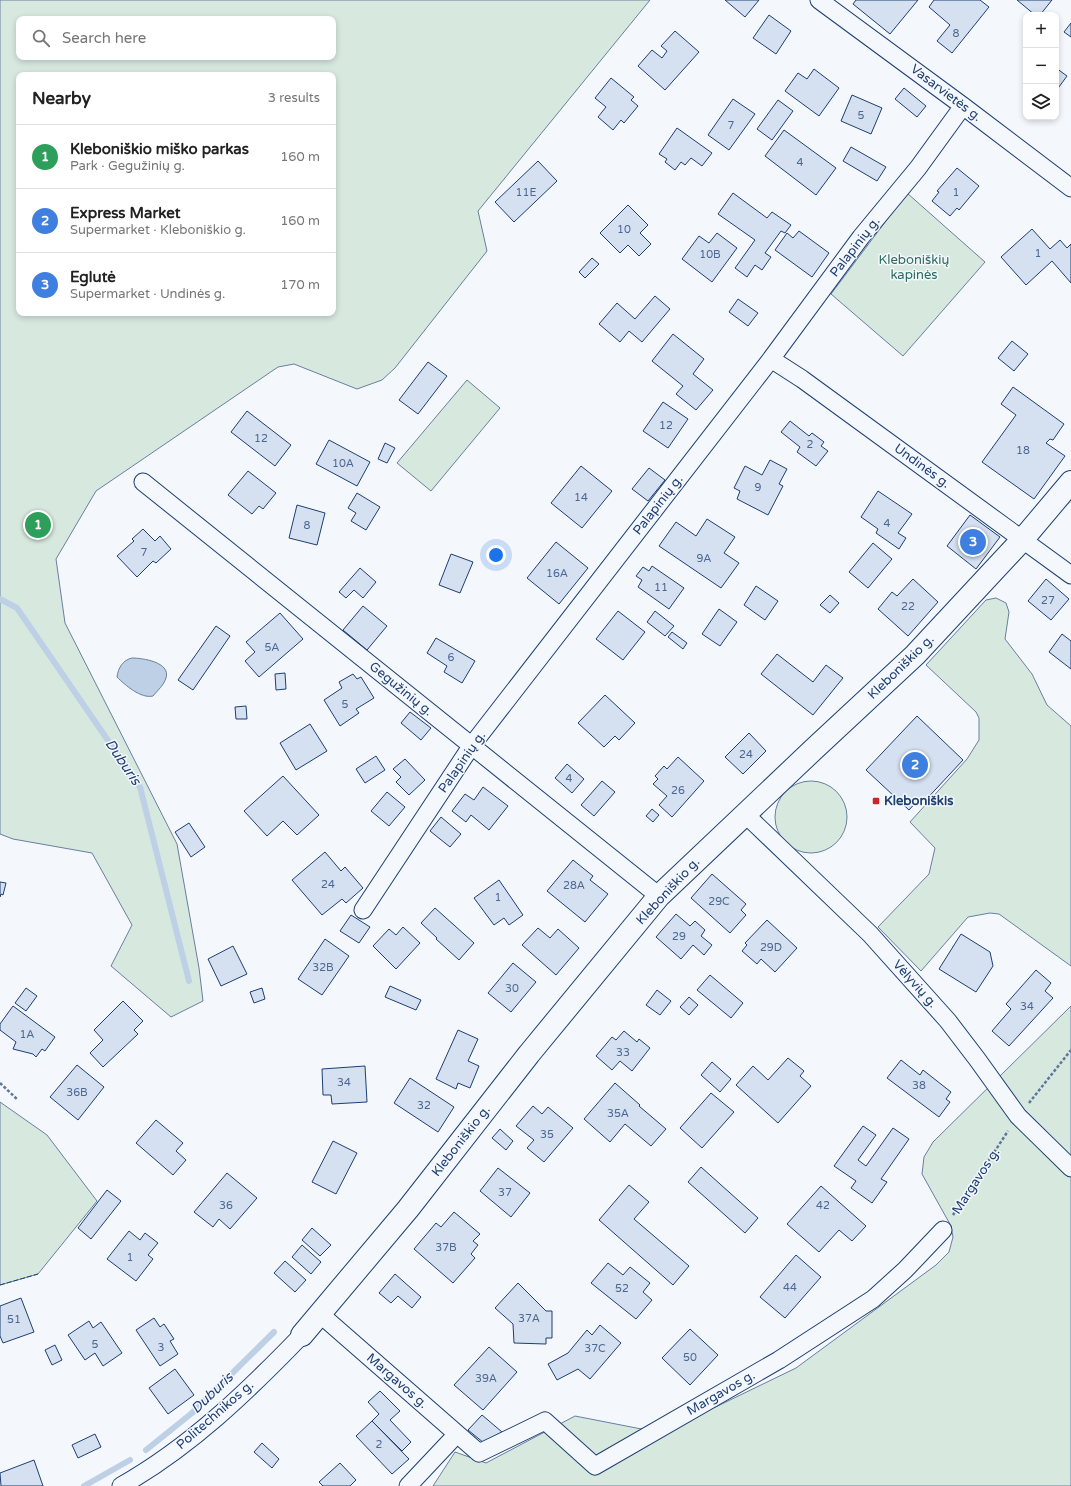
<!DOCTYPE html>
<html lang="en">
<head>
<meta charset="utf-8">
<style>
  body { margin:0; font-family:"Varela Round",sans-serif; background:#f6f6f6; color:#222 }
  .controls { position:absolute; right:12px; top:12px; display:grid; overflow:hidden; border-radius:8px; box-shadow:0 2px 6px #0003 }
  .controls button { width:36px; height:36px; display:grid; place-items:center; padding:0; border:0; border-bottom:1px solid #e0e0e0; background:#fff; color:#222; font:20px sans-serif }
  .you { position:absolute; left:496px; top:555px; width:14px; height:14px; margin:-10px; border:3px solid #fff; border-radius:50%; background:#1a73e8; box-shadow:0 0 0 6px #1a73e833 }
  .badge { display:grid; place-items:center; width:26px; height:26px; border-radius:50%; background:#0b8043; color:#fff; font-size:13px; font-weight:700 }
  .pin { position:absolute; translate:-50% -50%; border:2px solid #fff; box-shadow:0 1px 4px #0006 }
  .list { margin:0; padding:0; list-style:none }
  h2 { display:flex; justify-content:space-between; align-items:center; height:52px; margin:0; padding:0 16px; font-size:17px }
  h2 small { font-size:13px; font-weight:400; color:#767676 }
  .list li { display:grid; grid-template-columns:26px 1fr auto; gap:12px; align-items:center; box-sizing:border-box; height:64px; padding:0 16px; border-top:1px solid #e0e0e0 }
  .list b { display:block; font-size:15px; white-space:nowrap }
  .list p { margin:0; font-size:13px; white-space:nowrap; color:#767676 }
  .list em { font-size:13px; font-style:normal; color:#767676 }
  .icon { flex:none; width:22px; height:22px; fill:none; stroke:currentColor; stroke-width:2; stroke-linecap:round; stroke-linejoin:round }
  .map { position:relative; flex:none; width:1071px; height:1486px; overflow:hidden }
  .search { position:absolute; background:#fff; box-shadow:0 2px 6px #0003; left:16px; top:16px; width:320px; height:44px; display:flex; align-items:center; gap:10px; box-sizing:border-box; padding:0 14px; border-radius:8px; color:#767676; font-size:15px }
  .panel { position:absolute; background:#fff; box-shadow:0 2px 6px #0003; left:16px; top:72px; width:320px; height:244px; border-radius:8px }
  .map>svg:first-child { display:block }
  .green { fill:#d7e8df; stroke:#687fa3; fill-rule:evenodd }
  .water { fill:#bed0e5; stroke:#687fa3 }
  .lines { fill:none; stroke-linecap:round; stroke-linejoin:round }
  .stream { stroke:#bed0e5; stroke-width:6 }
  .building { fill:#d5e0f0; stroke:#1d3f73 }
  .street-casing { stroke:#1d3f73; stroke-width:19 }
  .secondary-casing { stroke:#1d3f73; stroke-width:24 }
  .path { stroke:#5e769c; stroke-width:2.5; stroke-dasharray:3 2; stroke-linecap:butt }
  .street { stroke:#f4f7fb; stroke-width:17 }
  .secondary { stroke:#f4f7fb; stroke-width:22 }
  .fence { stroke:#1d3f73; stroke-width:1; stroke-dasharray:5 2; stroke-linecap:butt }
  .poi-dot { fill:#c62828; stroke:#f4f7fb; stroke-width:1.5 }
  .labels { text-anchor:middle; dominant-baseline:central; stroke-width:3; stroke-linejoin:round; paint-order:stroke }
  .number-label { font-size:11px; fill:#4b6792 }
  .street-label { font-size:13px; fill:#1d3f73; stroke:#f4f7fb }
  .park-label { font-size:13px; fill:#2c6c60; stroke:#f4f7fb }
  .poi-label { font-size:13px; font-weight:bold; fill:#1d3f73; stroke:#f4f7fb; text-anchor:start }
  .water-label { font-size:14px; font-style:italic; fill:#1d3f73; stroke:#f4f7fb }
</style>
</head>
<body>
<div class="map">
<svg width="1071" height="1486" viewBox="0 0 1071 1486">
  <rect width="100%" height="100%" fill="#f4f7fb"/>
  <!-- green -->
  <path class="green" d="M0,0H650L478,211L487,251L395,368L382,380L357,389L294,364L278,367L96,491L56,559L65,623L177,844L199,968L203,1001L171,1017L111,966L132,925L92,853L13,839L0,834ZM19,19H333V57H19ZM19,75H333V313H19Z
    M907,193L985,262L903,356L831,294Z
    M467,380L500,408L431,491L397,463Z
    M996,598L1006,603L1009,612L1005,639L1032,674L1047,705L1071,726V966L999,914L990,913L968,917L921,971L878,927L929,874L935,848L910,822L967,759L979,740V718L976,712L926,665L986,600Z
    M775 817a36 36 0 1 1 72 0a36 36 0 1 1-72 0Z
    M1071,1006V1486H433L455,1452L486,1463L575,1416L662,1433L796,1368L936,1265L949,1252L953,1237L951,1226L922,1174L924,1157L933,1142Z
    M0,1102L47,1135L97,1201L38,1274L0,1285Z"/>
  <!-- water -->
  <path class="water" d="M132,658C142,658 171,662 166,678C164,685 157,691 153,696C141,699 125,685 117,677C118,668 123,660 132,658Z"/>
  <g class="lines">
    <!-- stream -->
    <path class="stream" d="M0,599L17,608L140,787L189,981
      M146,1450L192,1413L274,1332
      M84,1486L130,1460"/>
  </g>
  <!-- building -->
  <path class="building" d="M725,0H759L745,17Z
    M856,0H918L890,34L853,4Z
    M934,0H980L989,7L952,53L937,41L950,25L929,7Z
    M1017,0H1052L1040,15H1035Z
    M769,15L791,31L776,54L753,38Z
    M1071,23V37L1064,32Z
    M675,31L699,52L665,90L638,66L652,50L662,58L667,51L661,46Z
    M1056,68L1067,76L1056,91Z
    M814,69L839,88L819,116L785,91L798,73L807,79Z
    M611,78L634,97L631,100L638,106L624,123L621,120L613,130L598,117L606,107L595,98Z
    M904,88L926,106L917,117L895,99Z
    M852,95L882,108L871,134L841,121Z
    M733,99L755,114L729,150L708,135Z
    M778,100L793,111L772,140L757,129Z
    M677,128L712,153L702,166L691,158L685,165L681,162L675,170L665,162L667,159L659,154Z
    M784,130L836,168L816,195L765,156Z
    M851,147L886,167L877,181L843,161Z
    M538,161L557,181L514,222L495,202Z
    M957,168L979,186L959,210L957,208L950,216L932,201L939,192L937,191Z
    M733,193L767,218L772,212L791,225L785,233L781,231L765,253L771,257L762,270L755,265L747,277L735,268L755,240L718,214Z
    M628,205L648,225L640,233L651,244L639,256L628,245L620,253L600,233Z
    M1032,229L1050,249L1060,240L1067,248L1071,244V283L1052,261L1026,285L1001,257Z
    M799,231L829,253L812,277L775,250L787,233L793,238Z
    M717,233L737,248L712,282L682,259L699,236L709,243Z
    M592,258L599,264L585,278L579,272Z
    M655,296L670,309L642,342L629,331L620,342L599,324L617,303L635,319Z
    M738,299L758,313L748,326L729,312Z
    M673,334L704,359L693,374L713,390L696,410L676,394L683,386L652,361Z
    M1012,341L1028,354L1014,371L998,358Z
    M428,362L447,376L418,414L399,400Z
    M1013,387L1064,424L1053,440L1050,439L1046,443L1065,456L1034,499L982,462L1016,415L1001,404Z
    M663,402L688,419L668,448L643,431Z
    M247,411L291,445L275,466L231,432Z
    M790,421L809,436L812,433L824,442L821,446L828,451L816,466L797,452L800,447L781,432Z
    M329,440L370,462L357,486L316,464Z
    M385,443L395,448L387,463L378,459Z
    M770,460L787,469L779,484L783,486L768,515L737,499L740,491L734,488L745,466L762,475Z
    M581,466L612,491L582,528L551,503Z
    M649,468L665,480L648,501L632,489Z
    M248,471L276,493L263,509L259,506L252,514L228,495Z
    M878,491L912,514L898,533L906,538L899,549L876,533L878,529L861,517Z
    M357,493L380,507L366,530L351,521L356,513L348,508Z
    M297,505L325,513L317,545L289,538Z
    M970,515L1000,537L976,569L947,546Z
    M707,519L735,537L724,553L739,563L721,588L659,546L676,522L696,536Z
    M143,529L155,541L160,536L171,549L156,563L153,561L137,577L117,556L134,541L132,539Z
    M556,542L588,568L559,604L527,578Z
    M873,543L892,559L868,588L849,572Z
    M451,554L473,562L460,593L439,585Z
    M652,566L684,588L669,609L638,587L642,580L636,576L643,567L649,571Z
    M360,568L376,582L363,598L354,590L346,598L339,592Z
    M913,579L938,602L908,636L878,609L892,592L897,596Z
    M1046,579L1069,599L1051,620L1028,601Z
    M756,586L778,601L765,620L744,605Z
    M830,595L839,603L830,613L820,605Z
    M363,606L387,626L367,650L343,630Z
    M719,609L737,622L720,646L702,634Z
    M618,611L645,632L623,660L596,639Z
    M655,611L674,626L665,636L647,622Z
    M280,613L303,639L259,677L245,661L255,652L246,642Z
    M216,626L230,636L193,690L178,680Z
    M672,632L687,643L683,649L668,637Z
    M1062,634L1071,641V669L1049,652Z
    M436,638L475,661L462,683L444,672L447,666L427,653Z
    M777,654L813,682L826,665L843,678L813,715L761,674Z
    M285,673L286,689L276,690L275,674Z
    M353,674L357,679L361,677L374,698L356,709L359,713L340,726L324,700L342,688L339,682Z
    M605,695L635,723L619,740L615,736L604,747L578,723Z
    M246,706L247,719H236L235,707Z
    M410,712L431,728L421,740L401,723Z
    M917,716L963,760L922,804L918,800L909,810L866,770Z
    M310,724L327,751L296,770L280,743Z
    M749,733L766,751L743,774L725,757Z
    M376,756L385,770L365,783L356,769Z
    M678,757L704,781L672,817L659,805L667,796L653,784L658,779L655,776L664,766L667,769Z
    M405,759L425,780L409,795L396,782L401,777L393,769Z
    M567,764L584,779L572,793L555,778Z
    M283,776L319,815L297,835L283,821L267,836L244,811Z
    M602,781L615,792L594,816L581,805Z
    M483,787L508,806L489,830L471,815L466,822L452,811L465,794L474,800Z
    M387,792L405,807L389,826L371,811Z
    M652,809L659,815L653,822L646,816Z
    M441,817L461,834L450,847L430,831Z
    M189,823L205,847L191,857L175,832Z
    M325,852L341,871L345,867L363,888L346,903L342,899L322,915L292,880Z
    M573,860L593,876L590,880L608,894L585,922L547,891Z
    M712,874L746,904L741,910L746,915L730,933L691,898Z
    M499,880L523,915L509,925L504,918L494,925L474,898Z
    M0,882L6,883L3,895L1,894L0,897Z
    M435,908L474,943L459,960L436,939L437,938L421,923Z
    M676,914L690,926L695,921L705,930L701,936L712,945L704,955L693,945L681,959L656,937Z
    M351,915L370,927L359,943L340,931Z
    M767,920L797,948L775,972L761,959L757,964L742,951L747,945L745,943Z
    M403,927L420,943L396,969L373,946L389,929L396,935Z
    M538,928L550,938L558,929L579,948L556,975L522,945Z
    M961,934L990,952L993,966L976,992L939,969Z
    M325,939L349,956L322,995L298,979Z
    M233,946L247,974L221,986L208,959Z
    M513,963L536,982L511,1012L488,993Z
    M1036,970L1051,983L1045,991L1053,998L1009,1046L992,1031L1011,1009L1006,1004Z
    M710,975L743,1003L731,1018L697,990Z
    M390,986L421,1000L416,1010L385,997Z
    M26,988L37,996L26,1011L15,1003Z
    M262,988L265,999L254,1003L250,992Z
    M657,990L671,1001L660,1015L646,1005Z
    M689,997L698,1005L689,1015L680,1007Z
    M123,1001L143,1021L134,1030L138,1034L103,1067L90,1053L103,1040L94,1030Z
    M13,1006L55,1037L45,1051L42,1049L36,1057L33,1054L13,1049L16,1042L0,1030V1024Z
    M458,1030L478,1039L468,1061L479,1066L470,1088L458,1083L456,1089L436,1079Z
    M624,1031L637,1042L639,1039L650,1048L632,1071L620,1061L612,1070L596,1056L612,1037L616,1040Z
    M788,1058L804,1071L800,1076L811,1086L778,1123L736,1085L753,1066L768,1080Z
    M901,1060L920,1075L923,1070L951,1092L946,1099L950,1102L939,1117L887,1078Z
    M712,1062L731,1079L720,1092L701,1075Z
    M77,1065L104,1087L78,1120L50,1097Z
    M365,1066L367,1102L332,1104L331,1095H323L322,1069Z
    M410,1078L454,1107L438,1132L394,1103Z
    M615,1083L640,1105L639,1106L666,1129L651,1146L625,1124L610,1142L584,1119Z
    M711,1093L734,1112L702,1148L680,1128Z
    M533,1106L542,1114L548,1107L573,1128L544,1162L527,1148L534,1140L516,1126Z
    M156,1120L183,1143L176,1151L186,1160L173,1175L136,1143Z
    M863,1126L876,1135L858,1160L866,1166L893,1128L909,1139L881,1179L887,1182L872,1203L851,1188L856,1181L834,1166Z
    M500,1129L513,1141L506,1150L492,1138Z
    M333,1141L357,1153L336,1194L312,1182Z
    M701,1167L758,1218L745,1233L688,1182Z
    M498,1168L530,1193L511,1217L480,1191Z
    M227,1173L257,1198L230,1229L219,1219L213,1227L194,1212Z
    M629,1185L649,1202L634,1219L689,1266L673,1285L599,1220Z
    M821,1186L866,1226L852,1241L839,1230L819,1252L787,1224Z
    M107,1190L121,1201L91,1239L78,1228Z
    M454,1212L480,1234L473,1241L478,1245L471,1254L475,1258L453,1283L414,1249L436,1223L441,1227Z
    M312,1228L331,1245L320,1256L302,1240Z
    M129,1231L140,1240L145,1233L158,1243L148,1255L153,1259L136,1281L107,1259Z
    M302,1245L321,1262L311,1274L292,1257Z
    M796,1255L821,1277L785,1318L760,1297Z
    M285,1261L306,1280L295,1292L274,1273Z
    M608,1263L623,1275L630,1267L650,1283L643,1292L652,1300L636,1319L591,1283Z
    M395,1274L421,1297L412,1308L398,1296L391,1303L379,1293Z
    M518,1283L546,1311H552V1338H546V1344L514,1343L513,1324L495,1308Z
    M21,1298L34,1332L3,1343L0,1336V1306Z
    M154,1318L160,1327L164,1324L174,1339L170,1341L178,1354L160,1366L136,1330Z
    M89,1321L93,1328L101,1322L122,1353L103,1366L95,1353L85,1360L68,1335Z
    M600,1325L621,1343L590,1379L578,1369L557,1380L548,1364L568,1353L587,1330L592,1335Z
    M690,1329L718,1355L690,1385L662,1358Z
    M55,1345L62,1360L52,1365L45,1350Z
    M489,1347L517,1372L483,1410L454,1385Z
    M175,1369L194,1395L168,1414L149,1388Z
    M380,1391L400,1411L390,1420L411,1442L402,1451L372,1421L379,1414L368,1402Z
    M482,1415L502,1432L484,1443L468,1430Z
    M372,1421L409,1459L392,1474L356,1436Z
    M95,1434L101,1447L78,1458L72,1445Z
    M262,1443L279,1459L272,1468L254,1452Z
    M34,1460L43,1486H1L0,1473Z
    M340,1463L356,1480L350,1486H323L319,1482Z"/>
  <g class="lines">
    <!-- street casing -->
    <g class="street-casing">
      <path id="street" d="M819,0L963,106L1071,188
        M771,359L802,379L1071,575
        M143,482L659,896
        M745,814L870,934L948,1021L977,1059L1018,1116L1071,1168
        M363,910L472,745L771,359L861,237L918,168L963,106
        M320,1314L479,1453L545,1421L595,1466L779,1360L873,1299L905,1270L943,1230
        M121,1486C190,1447 247,1392 302,1335
        M408,1486L457,1434"/>
    </g>
    <!-- secondary casing -->
    <g class="secondary-casing">
      <path id="secondary" d="M302,1335L408,1209L529,1054L659,896L814,749L915,655L1023,539L1071,482"/>
    </g>
    <!-- path -->
    <path class="path" d="M0,1083L18,1100
      M1029,1103L1071,1050
      M953,1215L1008,1131"/>
    <!-- street -->
    <use href="#street" class="street"/>
    <!-- secondary -->
    <use href="#secondary" class="secondary"/>
    <!-- fence -->
    <path class="fence" d="M0,1285L38,1274"/>
  </g>
  <!-- markers -->
  <rect class="poi-dot" x="872" y="797" width="8" height="8" rx="2"/>
  <g class="labels">
    <!-- number labels -->
    <g class="number-label">
      <text x="956" y="33">8</text>
      <text x="861" y="115">5</text>
      <text x="731" y="125">7</text>
      <text x="800" y="162">4</text>
      <text x="526" y="192">11E</text>
      <text x="956" y="192">1</text>
      <text x="624" y="229">10</text>
      <text x="1038" y="253">1</text>
      <text x="710" y="254">10B</text>
      <text x="666" y="425">12</text>
      <text x="261" y="438">12</text>
      <text x="810" y="444">2</text>
      <text x="1023" y="450">18</text>
      <text x="343" y="463">10A</text>
      <text x="758" y="487">9</text>
      <text x="581" y="497">14</text>
      <text x="887" y="523">4</text>
      <text x="307" y="525">8</text>
      <text x="144" y="552">7</text>
      <text x="704" y="558">9A</text>
      <text x="557" y="573">16A</text>
      <text x="661" y="587">11</text>
      <text x="1048" y="600">27</text>
      <text x="908" y="606">22</text>
      <text x="272" y="647">5A</text>
      <text x="451" y="657">6</text>
      <text x="345" y="704">5</text>
      <text x="746" y="754">24</text>
      <text x="569" y="778">4</text>
      <text x="678" y="790">26</text>
      <text x="328" y="884">24</text>
      <text x="574" y="885">28A</text>
      <text x="498" y="897">1</text>
      <text x="719" y="901">29C</text>
      <text x="679" y="936">29</text>
      <text x="771" y="947">29D</text>
      <text x="323" y="967">32B</text>
      <text x="512" y="988">30</text>
      <text x="1027" y="1006">34</text>
      <text x="27" y="1034">1A</text>
      <text x="623" y="1052">33</text>
      <text x="344" y="1082">34</text>
      <text x="919" y="1085">38</text>
      <text x="77" y="1092">36B</text>
      <text x="424" y="1105">32</text>
      <text x="618" y="1113">35A</text>
      <text x="547" y="1134">35</text>
      <text x="505" y="1192">37</text>
      <text x="226" y="1205">36</text>
      <text x="823" y="1205">42</text>
      <text x="446" y="1247">37B</text>
      <text x="130" y="1257">1</text>
      <text x="790" y="1287">44</text>
      <text x="622" y="1288">52</text>
      <text x="529" y="1318">37A</text>
      <text x="14" y="1319">51</text>
      <text x="95" y="1344">5</text>
      <text x="161" y="1347">3</text>
      <text x="595" y="1348">37C</text>
      <text x="690" y="1357">50</text>
      <text x="486" y="1378">39A</text>
      <text x="379" y="1444">2</text>
    </g>
    <!-- street labels -->
    <g class="street-label">
      <text transform="translate(946 93) rotate(37)">Vasarvietės g.</text>
      <text transform="translate(855 247) rotate(-52)">Palapinių g.</text>
      <text transform="translate(922 466) rotate(36)">Undinės g.</text>
      <text transform="translate(658 505) rotate(-52)">Palapinių g.</text>
      <text transform="translate(901 667) rotate(-44)">Kleboniškio g.</text>
      <text transform="translate(401 689) rotate(39)">Gegužinių g.</text>
      <text transform="translate(462 762) rotate(-55)">Palapinių g.</text>
      <text transform="translate(668 891) rotate(-47)">Kleboniškio g.</text>
      <text transform="translate(915 984) rotate(48)">Vėlyvių g.</text>
      <text transform="translate(461 1141) rotate(-52)">Kleboniškio g.</text>
      <text transform="translate(976 1181) rotate(-57)">Margavos g.</text>
      <text transform="translate(397 1381) rotate(41)">Margavos g.</text>
      <text transform="translate(721 1393) rotate(-30)">Margavos g.</text>
      <text transform="translate(215 1415) rotate(-41)">Politechnikos g.</text>
    </g>
    <!-- park labels -->
    <g class="park-label">
      <text x="914" y="260">Kleboniškių<tspan x="914" dy="15">kapinės</tspan></text>
    </g>
    <!-- poi labels -->
    <g class="poi-label">
      <text x="884" y="801">Kleboniškis</text>
    </g>
    <!-- water labels -->
    <g class="water-label">
      <text transform="translate(123 762) rotate(56)">Duburis</text>
      <text transform="translate(212 1393) rotate(-44)">Duburis</text>
    </g>
  </g>
</svg>
<div class="controls">
<button>+</button>
<button>−</button>
<button><svg class="icon" aria-label="layers" viewBox="0 0 24 24"><path d="M12 4l9 5-9 5-9-5zM3 14l9 5 9-5"/></svg></button>
</div>
<div class="you"></div>
<div class="pin badge" style="left:38px;top:525px;background:#2e9e5b">1</div>
<div class="pin badge" style="left:915px;top:765px;background:#3f7fe0">2</div>
<div class="pin badge" style="left:973px;top:542px;background:#3f7fe0">3</div>
<div class="search"><svg class="icon" aria-label="search" viewBox="0 0 24 24"><circle cx="10" cy="10" r="6"/><path d="M15 15l6 6"/></svg>Search here</div>
<section class="panel">
<h2>Nearby<small>3 results</small></h2>
<ul class="list">
<li><span class="badge" style="background:#2e9e5b">1</span><div><b>Kleboniškio miško parkas</b><p>Park · Gegužinių g.</p></div><em>160 m</em></li>
<li><span class="badge" style="background:#3f7fe0">2</span><div><b>Express Market</b><p>Supermarket · Kleboniškio g.</p></div><em>160 m</em></li>
<li><span class="badge" style="background:#3f7fe0">3</span><div><b>Eglutė</b><p>Supermarket · Undinės g.</p></div><em>170 m</em></li>
</ul>
</section>
</div>
</body>
</html>
